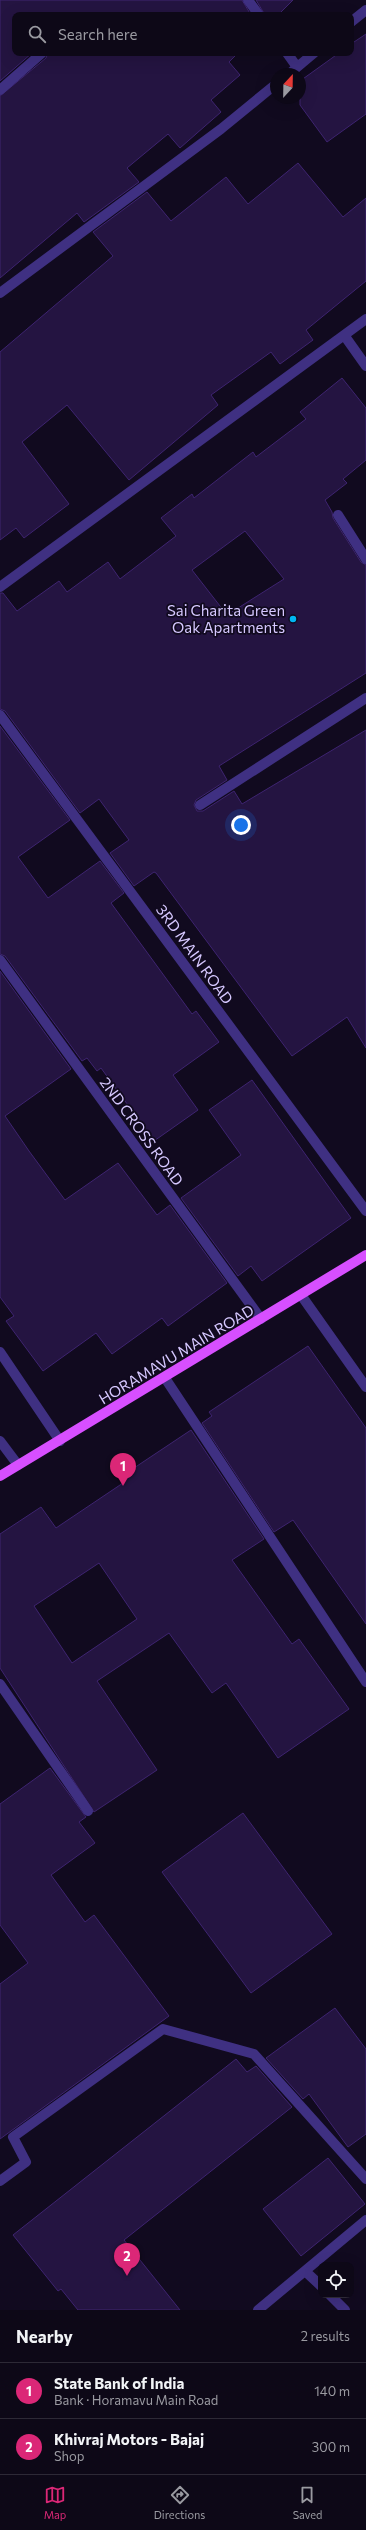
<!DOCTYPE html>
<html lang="en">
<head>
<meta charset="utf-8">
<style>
  body { margin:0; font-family:Commissioner,sans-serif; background:#1b1624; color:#f1f3f6 }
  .controls { position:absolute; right:12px; bottom:12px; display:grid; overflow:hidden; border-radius:8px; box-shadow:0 4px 16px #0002 }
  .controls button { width:36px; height:36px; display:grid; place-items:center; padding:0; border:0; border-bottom:1px solid #2d2936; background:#0d0817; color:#f1f3f6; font:20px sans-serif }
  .compass { position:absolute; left:270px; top:68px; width:36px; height:36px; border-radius:50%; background:#0d0817; box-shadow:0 4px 16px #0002; rotate:22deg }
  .you { position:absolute; left:241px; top:825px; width:14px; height:14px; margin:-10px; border:3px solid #fff; border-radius:50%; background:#1a73e8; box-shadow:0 0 0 6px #1a73e833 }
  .badge { display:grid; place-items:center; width:26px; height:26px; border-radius:50%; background:#db2777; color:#fff; font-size:13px; font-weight:700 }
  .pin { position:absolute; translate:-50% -33px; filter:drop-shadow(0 1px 2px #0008) }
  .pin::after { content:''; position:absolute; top:21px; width:14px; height:12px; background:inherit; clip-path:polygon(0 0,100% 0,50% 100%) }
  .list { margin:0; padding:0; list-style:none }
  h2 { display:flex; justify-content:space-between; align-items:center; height:52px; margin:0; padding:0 16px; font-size:17px }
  h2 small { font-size:13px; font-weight:400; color:#9a9aa1 }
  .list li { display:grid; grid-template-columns:26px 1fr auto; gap:12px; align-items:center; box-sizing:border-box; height:56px; padding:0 16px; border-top:1px solid #2d2936 }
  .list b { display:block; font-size:15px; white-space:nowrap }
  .list p { margin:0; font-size:13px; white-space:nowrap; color:#9a9aa1 }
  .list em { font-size:13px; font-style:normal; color:#9a9aa1 }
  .icon { flex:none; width:22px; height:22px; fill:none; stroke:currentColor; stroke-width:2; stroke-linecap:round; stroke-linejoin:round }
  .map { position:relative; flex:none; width:366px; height:2310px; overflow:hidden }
  .search { position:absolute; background:#0d0817; box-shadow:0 4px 16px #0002; left:12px; right:12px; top:12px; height:44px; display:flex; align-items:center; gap:10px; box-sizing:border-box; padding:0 14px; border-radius:8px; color:#9a9aa1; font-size:15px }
  .sheet { height:164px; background:#0d0817 }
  nav { display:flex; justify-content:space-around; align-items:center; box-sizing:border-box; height:56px; border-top:1px solid #2d2936; background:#0d0817; font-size:11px; color:#9a9aa1 }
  nav a { display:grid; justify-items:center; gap:2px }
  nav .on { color:#db2777 }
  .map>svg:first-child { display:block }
  .building { fill:#241441; stroke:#3e2470; fill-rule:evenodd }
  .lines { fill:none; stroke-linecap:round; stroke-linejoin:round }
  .minor { stroke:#3f3082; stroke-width:10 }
  .major { stroke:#d74fff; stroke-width:10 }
  .poi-dot { fill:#00b7f3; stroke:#110a1f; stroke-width:1.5 }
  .labels { text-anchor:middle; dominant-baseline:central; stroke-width:3.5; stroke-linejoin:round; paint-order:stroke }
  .poi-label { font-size:15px; fill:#d6c8ff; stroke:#110a1f; text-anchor:end }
  .street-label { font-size:15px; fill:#d6c8ff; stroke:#110a1f }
</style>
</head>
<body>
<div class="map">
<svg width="366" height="2310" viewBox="0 0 366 2310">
  <rect width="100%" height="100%" fill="#110a1f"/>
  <!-- building -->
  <path class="building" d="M0,0H242L251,15H15V53H32L0,81Z
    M256,0H293L278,15H265Z
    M366,34V114L327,142L300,105V81L339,53H351V44Z
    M48,53H238L229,62L240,75L211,100L221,112L180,148L168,134L127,168L139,182L84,222L77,213L0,278V96L46,58Z
    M298,163L343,217L366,198V281L306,330L313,340L280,364L271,352L211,395L218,405L129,480L67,405L22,442L69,504L24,538L16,528L0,540V352L113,256L93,232L147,192L171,221L226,177L248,204Z
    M342,378L366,408V460L343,479L347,483L325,500L332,512L333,518L361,562L366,565V673L219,766L227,780L196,800L194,805L197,811H203L234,791L242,804L366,730V1048L347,1017L292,1056L156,873L154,872L134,886L110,853L129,840L99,799L80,813L5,711L0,709V593H3L17,611L59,581L67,592L108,562L120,579L176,536L161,518L192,494L194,498L253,452L256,457L306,419L300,412ZM245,531L284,579L227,615L192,570Z
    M0,726L70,820L18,857L48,898L100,861L124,893L111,903L192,1014L196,1011L219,1042L173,1075L198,1110L154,1141L101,1068L97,1071L87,1058L82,1061L5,956L0,954Z
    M0,971L71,1069L5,1116L29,1151L65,1200L118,1163L157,1215L170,1205L227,1283L168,1326L162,1318L112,1354L96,1333L43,1371L6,1321L14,1316L0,1297Z
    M252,1080L351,1218L262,1281L251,1266L238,1276L181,1198L241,1155L209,1110Z
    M308,1346L366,1428V1624L293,1520L274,1532L202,1423L212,1416L209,1412Z
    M191,1430L264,1539L232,1560L292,1644L299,1639L349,1709L278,1758L226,1683L212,1693L169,1633L97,1681L157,1770L94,1812L0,1668V1534L41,1507L56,1528L123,1483L119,1478ZM99,1563L137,1619L72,1663L34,1606Z
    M50,1768L86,1817L79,1822L95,1843L51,1875L85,1922L94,1915L169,2016L0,2139V1984L28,1963L0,1925V1804Z
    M243,1813L332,1934L251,1993L162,1872Z
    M335,2008L366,2049V2134L348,2147L309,2094L303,2099L266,2058Z
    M236,2059L247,2072L256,2066L292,2107L124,2240L180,2310H78L61,2289L58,2291L13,2235Z
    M328,2158L365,2204L301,2256L263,2209Z"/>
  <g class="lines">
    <!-- minor -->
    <path class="minor" d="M248,0L259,15
      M351,22L366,10
      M287,53L297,67
      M289,74L314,53
      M0,90L42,53
      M0,293L221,129L276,84
      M344,335L366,366
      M338,515L366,559
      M0,587L366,319
      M0,715L366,1211
      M200,805L366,698
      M0,960L261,1319
      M301,1295L366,1387
      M0,1352L60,1441
      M165,1378L366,1682
      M0,1441L18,1465
      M0,1684L88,1811
      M0,2181L26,2162L13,2137L163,2029L254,2054L366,2179
      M305,2271L321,2286
      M330,2295L345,2310
      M258,2310L366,2220"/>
    <!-- major -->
    <path class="major" d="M0,1476L366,1255"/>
  </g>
  <!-- markers -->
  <circle class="poi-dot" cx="293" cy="619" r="4"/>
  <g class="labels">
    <!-- poi labels -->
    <g class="poi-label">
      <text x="285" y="610">Sai Charita Green<tspan x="285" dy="17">Oak Apartments</tspan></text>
    </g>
    <!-- street labels -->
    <g class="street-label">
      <text transform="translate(195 954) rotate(54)">3RD MAIN ROAD</text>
      <text transform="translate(142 1131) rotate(54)">2ND CROSS ROAD</text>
      <text transform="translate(176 1354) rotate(-31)">HORAMAVU MAIN ROAD</text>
    </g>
  </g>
</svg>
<div class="controls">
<button><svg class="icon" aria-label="locate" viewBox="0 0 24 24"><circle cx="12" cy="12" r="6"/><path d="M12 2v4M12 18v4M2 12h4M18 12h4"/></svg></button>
</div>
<svg class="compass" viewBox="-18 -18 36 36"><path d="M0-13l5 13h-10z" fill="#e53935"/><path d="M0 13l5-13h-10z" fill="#9a9aa1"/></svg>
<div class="you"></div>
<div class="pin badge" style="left:123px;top:1486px">1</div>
<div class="pin badge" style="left:127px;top:2276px">2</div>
<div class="search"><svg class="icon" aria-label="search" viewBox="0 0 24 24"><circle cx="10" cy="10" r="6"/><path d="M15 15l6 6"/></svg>Search here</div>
</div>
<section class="sheet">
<h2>Nearby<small>2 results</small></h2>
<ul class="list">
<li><span class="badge">1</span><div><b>State Bank of India</b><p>Bank · Horamavu Main Road</p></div><em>140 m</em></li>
<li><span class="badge">2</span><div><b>Khivraj Motors - Bajaj</b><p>Shop</p></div><em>300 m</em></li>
</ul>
</section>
<nav>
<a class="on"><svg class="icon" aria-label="map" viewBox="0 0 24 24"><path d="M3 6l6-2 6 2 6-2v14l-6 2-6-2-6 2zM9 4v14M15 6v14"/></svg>Map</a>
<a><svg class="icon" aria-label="directions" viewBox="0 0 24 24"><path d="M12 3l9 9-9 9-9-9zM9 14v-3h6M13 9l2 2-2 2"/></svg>Directions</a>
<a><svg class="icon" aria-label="saved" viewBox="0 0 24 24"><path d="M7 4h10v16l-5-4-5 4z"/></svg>Saved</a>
</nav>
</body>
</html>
